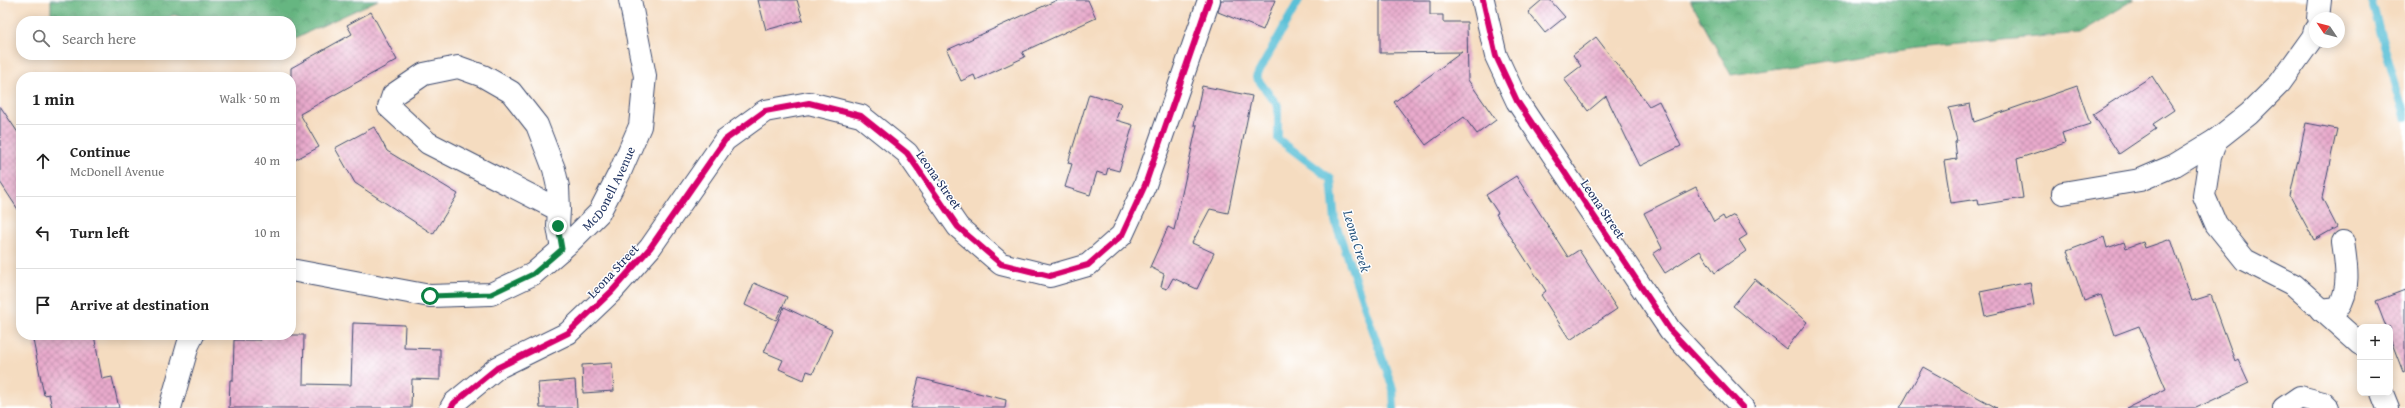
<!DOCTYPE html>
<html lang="en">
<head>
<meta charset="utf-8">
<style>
  body { margin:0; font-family:"Gentium Book Plus",serif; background:#f2f2f2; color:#222 }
  .controls { position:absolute; right:12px; bottom:12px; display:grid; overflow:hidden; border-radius:8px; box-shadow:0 2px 10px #0003 }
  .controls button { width:36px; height:36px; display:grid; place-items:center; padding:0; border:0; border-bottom:1px solid #e0e0e0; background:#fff; color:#222; font:20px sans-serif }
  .compass { position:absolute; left:2309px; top:12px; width:36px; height:36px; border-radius:50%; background:#fff; box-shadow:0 2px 10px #0003; rotate:305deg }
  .stop { position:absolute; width:12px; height:12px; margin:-9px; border:3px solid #0b8043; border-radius:50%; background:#fff }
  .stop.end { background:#0b8043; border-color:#fff; box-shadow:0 1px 4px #0008 }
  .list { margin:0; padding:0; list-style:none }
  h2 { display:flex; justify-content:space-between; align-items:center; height:52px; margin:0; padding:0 16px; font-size:17px }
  h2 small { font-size:13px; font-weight:400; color:#767676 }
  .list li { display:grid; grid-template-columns:26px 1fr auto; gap:12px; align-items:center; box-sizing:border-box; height:72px; padding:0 16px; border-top:1px solid #e0e0e0 }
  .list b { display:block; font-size:15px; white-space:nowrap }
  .list p { margin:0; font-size:13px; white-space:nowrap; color:#767676 }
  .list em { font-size:13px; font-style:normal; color:#767676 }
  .icon { flex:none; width:22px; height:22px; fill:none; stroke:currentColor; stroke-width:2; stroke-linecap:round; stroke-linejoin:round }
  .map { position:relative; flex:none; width:2405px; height:408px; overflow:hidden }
  .search { position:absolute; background:#fff; box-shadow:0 2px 10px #0003; left:16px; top:16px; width:280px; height:44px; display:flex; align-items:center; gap:10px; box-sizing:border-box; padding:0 14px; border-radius:16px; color:#767676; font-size:15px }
  .panel { position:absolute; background:#fff; box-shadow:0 2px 10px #0003; left:16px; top:72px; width:280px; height:268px; border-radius:16px }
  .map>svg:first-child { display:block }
  .forest { fill:url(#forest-crowns); stroke:#407270 }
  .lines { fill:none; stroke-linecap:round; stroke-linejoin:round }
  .stream { stroke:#5ac0d7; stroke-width:8 }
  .building { fill:url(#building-cross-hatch) }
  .minor-casing { stroke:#3c496d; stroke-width:24 }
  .minor { stroke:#fff; stroke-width:22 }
  .cycleway-casing { stroke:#fff; stroke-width:8 }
  .cycleway { stroke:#d6006c; stroke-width:6 }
  .route { stroke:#0b8043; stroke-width:5 }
  .labels { text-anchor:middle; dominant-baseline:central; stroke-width:3; stroke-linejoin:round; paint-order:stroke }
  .street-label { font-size:13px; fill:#1b2f5e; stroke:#fff }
  .water-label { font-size:14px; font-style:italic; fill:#2e5a82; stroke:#fff }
</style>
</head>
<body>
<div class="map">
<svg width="2405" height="408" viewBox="0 0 2405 408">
  <defs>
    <pattern id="forest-crowns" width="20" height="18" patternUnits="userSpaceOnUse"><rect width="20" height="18" fill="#66b681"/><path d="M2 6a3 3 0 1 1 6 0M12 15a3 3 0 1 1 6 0" fill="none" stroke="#53946d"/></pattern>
    <pattern id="building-cross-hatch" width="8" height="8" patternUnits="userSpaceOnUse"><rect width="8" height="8" fill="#e9aacc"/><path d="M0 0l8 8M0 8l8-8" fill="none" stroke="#bc8ba9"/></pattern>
  </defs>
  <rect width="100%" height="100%" fill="#fff"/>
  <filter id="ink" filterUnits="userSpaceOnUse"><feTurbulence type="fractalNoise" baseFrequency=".025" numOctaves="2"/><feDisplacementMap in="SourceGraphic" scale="8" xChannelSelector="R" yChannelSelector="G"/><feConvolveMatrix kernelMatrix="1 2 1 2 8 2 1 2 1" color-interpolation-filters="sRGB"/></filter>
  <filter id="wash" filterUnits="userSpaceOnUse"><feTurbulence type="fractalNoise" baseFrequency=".012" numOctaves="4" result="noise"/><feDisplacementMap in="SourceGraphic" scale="16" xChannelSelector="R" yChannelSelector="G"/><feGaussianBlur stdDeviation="0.9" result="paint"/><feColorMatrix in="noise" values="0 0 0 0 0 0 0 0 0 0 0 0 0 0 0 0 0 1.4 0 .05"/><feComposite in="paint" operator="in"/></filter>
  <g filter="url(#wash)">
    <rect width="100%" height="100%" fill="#f5dcc0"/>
    <!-- forest -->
    <path class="forest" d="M51,0H378L291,40V21H194L174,15L159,21H51Z
      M1690,0H2134L2079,33L1917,48L1731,75Z"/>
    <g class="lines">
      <!-- stream -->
      <path class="stream" d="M1299,0L1256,77L1278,106V139L1331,179L1335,221L1393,389L1394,408
        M2371,0L2405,117"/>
    </g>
    <g id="blocks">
      <!-- building -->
      <path class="building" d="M758,0H797L803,20L766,30Z
        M1057,0H1088L1096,18L1022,52L1025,57L976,80L974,75L961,81L947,50Z
        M1221,0H1275L1263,30L1218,12Z
        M1380,0H1430V15H1443V22H1467L1468,80L1496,120L1477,134L1464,117L1426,145L1394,102L1462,52L1380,53Z
        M1542,0H1550L1565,17L1545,33L1528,12Z
        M371,12L397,60L300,114L319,147L291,162V68L352,34L347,25Z
        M1596,37L1649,106L1659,101L1681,146L1640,166L1606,96L1588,111L1564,79L1581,66L1573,55Z
        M2152,76L2174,110L2153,124L2156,129L2119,154L2093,114Z
        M1202,86L1252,96L1228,213L1210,209L1192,243L1214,253L1197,289L1173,278L1167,289L1161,287L1164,274L1150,267L1168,227L1174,230L1197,125H1194Z
        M2077,86L2090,124L2062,133L2065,143L2017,159L2023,198L1979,205L1978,199L1951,203L1944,161L1957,159L1955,142L1957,141L1949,108L1970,104L1974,122Z
        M1089,94L1121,103L1116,120L1133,125L1119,171L1108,168L1106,175L1097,172L1090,195L1065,187L1072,164L1068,163Z
        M0,106L21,137V214L0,182Z
        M2306,123L2337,129L2322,198L2337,227L2314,240L2290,196Z
        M374,127L387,151L458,194L433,234L355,183L335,148Z
        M1516,176L1568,257L1579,250L1617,309L1570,340L1541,295L1546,291L1496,214L1498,213L1486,195Z
        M1696,187L1714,222L1723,216L1725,220L1734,215L1747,235L1739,240L1746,251L1715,273L1700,251L1665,273L1653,254L1662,248L1644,213Z
        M2104,237L2107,248L2124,242L2126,248L2143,242L2145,248L2171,239L2192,301L2211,295L2235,361L2238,359L2249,383L2196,408H2127L2166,389L2139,326L2115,335L2101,295L2084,301L2067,251Z
        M1755,279L1807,322L1786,349L1733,306Z
        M2030,282L2034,305L1985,316L1980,292Z
        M754,283L787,297L776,320L745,305Z
        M2405,290V371L2403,372L2390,338V327H2386L2376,301Z
        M784,307L832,330L813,373L807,371L804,380L779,369L783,360L764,352Z
        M353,323L405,325L404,348L440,349V380L412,379L411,408H229L230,380H233L234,340H260V335H304L303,384L351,385Z
        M32,335H94L102,379L112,377L119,408H52L49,394L44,395Z
        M612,363L614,391L583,393L582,365Z
        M1923,367L1997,408H1900Z
        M919,378L1006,400L1005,408H911Z
        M575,380L577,408H540L538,383Z"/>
    </g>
  </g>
  <g filter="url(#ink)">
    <use href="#blocks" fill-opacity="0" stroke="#3c496d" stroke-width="1"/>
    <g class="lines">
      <!-- minor casing -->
      <g class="minor-casing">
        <g id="minor">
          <path d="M1483,0L1496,56L1517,101L1670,330L1743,408"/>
          <path d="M2318,18L2320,0"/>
          <path d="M2315,30L2313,37L2280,83L2249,114L2216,140L2210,157L2204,196L2216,224L2245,260L2294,285L2360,344"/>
          <path d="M2063,193L2140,180L2175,165L2216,140"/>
          <path d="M559,210L558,187L554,169L537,125L511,92L483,76L458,67L424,74L393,95L389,107L428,143L559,210L558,226L562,249"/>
          <path id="s1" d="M291,270L430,296L491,294L533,274L570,242L599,213L620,172L640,126L645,76L630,0"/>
          <path d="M2321,310L2338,308C2351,290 2346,263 2343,242"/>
          <path d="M2382,393L2388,408"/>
          <path d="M170,408L188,345L193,335"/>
          <path d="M451,408L454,403L497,368L568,333L612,291L650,248L725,140L765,111L809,103L861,116L907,153L958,227L1001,264L1050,276L1088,265L1122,235L1145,185L1209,0"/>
          <path d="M2284,408L2300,397L2323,403L2328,408"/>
        </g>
      </g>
      <!-- minor -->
      <use href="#minor" class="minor"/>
      <!-- cycleway casing -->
      <g class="cycleway-casing">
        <path id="cycleway" d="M1483,0L1496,56L1517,101L1670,330L1743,408
          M451,408L454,403L497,368L568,333L612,291L650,248L725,140L765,111L809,103L861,116L907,153L958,227L1001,264L1050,276L1088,265L1122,235L1145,185L1209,0"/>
      </g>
      <!-- cycleway -->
      <use href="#cycleway" class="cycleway"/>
    </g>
  </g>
  <g class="lines" filter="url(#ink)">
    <!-- route -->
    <path class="route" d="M430,296L491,294L533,274L562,249L558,226"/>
  </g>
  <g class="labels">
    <!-- street labels -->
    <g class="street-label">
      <text transform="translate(939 180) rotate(55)">Leona Street</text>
      <text stroke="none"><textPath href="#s1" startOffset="365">McDonell Avenue</textPath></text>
      <text transform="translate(1603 209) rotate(56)">Leona Street</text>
      <text transform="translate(613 271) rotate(-47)">Leona Street</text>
    </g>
    <!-- water labels -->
    <g class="water-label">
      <text transform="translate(1357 241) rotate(73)">Leona Creek</text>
    </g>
  </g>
</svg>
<div class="controls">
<button>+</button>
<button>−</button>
</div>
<svg class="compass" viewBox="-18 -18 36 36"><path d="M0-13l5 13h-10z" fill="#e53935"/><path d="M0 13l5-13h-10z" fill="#767676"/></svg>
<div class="stop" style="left:430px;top:296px"></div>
<div class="stop end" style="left:558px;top:226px"></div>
<div class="search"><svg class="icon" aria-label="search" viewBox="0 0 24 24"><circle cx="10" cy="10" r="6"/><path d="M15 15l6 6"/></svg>Search here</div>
<section class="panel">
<h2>1 min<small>Walk · 50 m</small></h2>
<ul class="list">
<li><svg class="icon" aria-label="ahead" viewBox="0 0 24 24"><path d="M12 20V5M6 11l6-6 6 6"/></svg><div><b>Continue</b><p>McDonell Avenue</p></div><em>40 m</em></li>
<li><svg class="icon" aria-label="left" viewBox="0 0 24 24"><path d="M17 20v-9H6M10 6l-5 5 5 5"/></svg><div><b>Turn left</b></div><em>10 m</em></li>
<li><svg class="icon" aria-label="arrive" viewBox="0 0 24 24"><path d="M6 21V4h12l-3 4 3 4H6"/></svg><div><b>Arrive at destination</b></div></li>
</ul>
</section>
</div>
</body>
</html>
